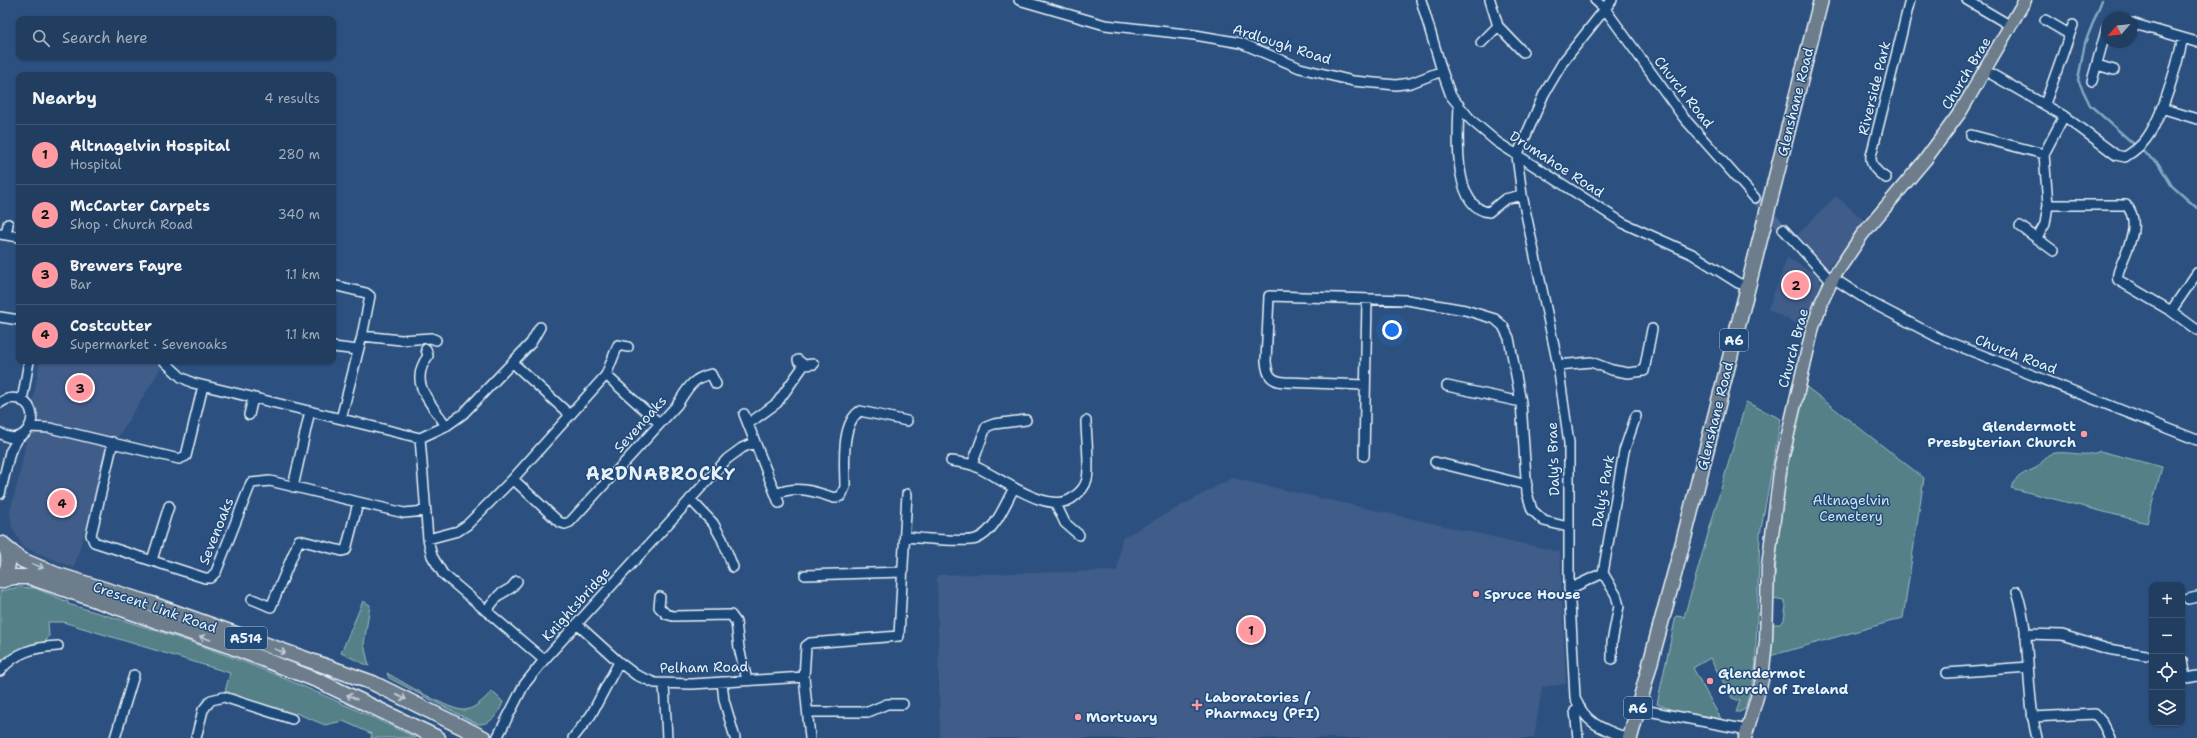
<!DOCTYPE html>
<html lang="en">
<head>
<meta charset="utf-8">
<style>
  body { margin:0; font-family:"Shantell Sans",sans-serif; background:#294466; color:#f1f3f6 }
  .controls { position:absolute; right:12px; bottom:12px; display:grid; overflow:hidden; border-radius:8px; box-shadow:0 1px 3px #0004 }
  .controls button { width:36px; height:36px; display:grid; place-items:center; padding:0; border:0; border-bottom:1px solid #3e5675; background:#213d60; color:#f1f3f6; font:20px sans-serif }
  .compass { position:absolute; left:2101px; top:12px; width:36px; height:36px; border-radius:50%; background:#213d60; box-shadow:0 1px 3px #0004; rotate:243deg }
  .you { position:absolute; left:1392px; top:330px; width:14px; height:14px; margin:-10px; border:3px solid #fff; border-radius:50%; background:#1a73e8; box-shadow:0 0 0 6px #1a73e833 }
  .badge { display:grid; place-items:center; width:26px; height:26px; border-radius:50%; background:#ff9aa2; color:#111; font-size:13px; font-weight:700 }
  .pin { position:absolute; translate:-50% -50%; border:2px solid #fff; box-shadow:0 1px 4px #0006 }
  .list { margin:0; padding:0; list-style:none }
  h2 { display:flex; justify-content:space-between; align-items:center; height:52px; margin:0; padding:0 16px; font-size:17px }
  h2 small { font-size:13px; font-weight:400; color:#a2aebd }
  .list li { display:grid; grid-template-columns:26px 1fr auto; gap:12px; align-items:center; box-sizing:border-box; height:60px; padding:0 16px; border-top:1px solid #3e5675 }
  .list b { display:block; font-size:15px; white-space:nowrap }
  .list p { margin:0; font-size:13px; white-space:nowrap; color:#a2aebd }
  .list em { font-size:13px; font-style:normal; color:#a2aebd }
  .icon { flex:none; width:22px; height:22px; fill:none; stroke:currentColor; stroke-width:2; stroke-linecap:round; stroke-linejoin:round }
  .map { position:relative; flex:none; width:2197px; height:738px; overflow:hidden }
  .search { position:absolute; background:#213d60; box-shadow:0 1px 3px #0004; left:16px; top:16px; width:320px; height:44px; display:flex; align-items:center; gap:10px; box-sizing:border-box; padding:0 14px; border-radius:8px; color:#a2aebd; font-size:15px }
  .panel { position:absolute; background:#213d60; box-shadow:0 1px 3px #0004; left:16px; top:72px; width:320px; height:292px; border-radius:8px }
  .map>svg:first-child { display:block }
  .built { fill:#3f5c89 }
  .green { fill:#568087; stroke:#9fb8c0 }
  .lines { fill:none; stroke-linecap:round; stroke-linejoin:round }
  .stream { stroke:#84a8c2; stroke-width:2.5 }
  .minor-tunnel { stroke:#486992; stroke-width:9; stroke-dasharray:9 4.5; stroke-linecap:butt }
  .minor-casing { stroke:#e8f1f8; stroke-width:12 }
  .major-casing { stroke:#e8f1f8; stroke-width:15 }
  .highway-casing { stroke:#e8f1f8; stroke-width:17 }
  .minor { stroke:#1f4a7a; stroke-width:9 }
  .major { stroke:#6d7d8c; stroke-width:12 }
  .highway { stroke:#6d7d8c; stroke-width:14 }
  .oneway { stroke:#c3ced8 }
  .poi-dot { fill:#ff9aa2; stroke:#1f4a7a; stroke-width:1.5 }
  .labels { text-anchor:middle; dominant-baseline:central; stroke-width:3; stroke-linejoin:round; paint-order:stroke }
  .shield { fill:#1f4a7a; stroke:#acbfd2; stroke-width:1 }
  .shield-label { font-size:13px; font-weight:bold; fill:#e8f1f8 }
  .street-label { font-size:14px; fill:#e8f1f8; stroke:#1f4a7a }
  .poi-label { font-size:14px; font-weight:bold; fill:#e8f1f8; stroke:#1f4a7a; text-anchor:start }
  .park-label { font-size:14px; fill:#d2e0e7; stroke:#1f4a7a }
  .district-label { font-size:18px; font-weight:bold; letter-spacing:1px; fill:#e8f1f8; stroke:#1f4a7a }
</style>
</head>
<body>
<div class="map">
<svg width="2197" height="738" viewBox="0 0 2197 738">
  <rect width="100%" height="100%" fill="#2c5180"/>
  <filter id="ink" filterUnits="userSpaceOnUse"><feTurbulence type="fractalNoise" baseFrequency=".025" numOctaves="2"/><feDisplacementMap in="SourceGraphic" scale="8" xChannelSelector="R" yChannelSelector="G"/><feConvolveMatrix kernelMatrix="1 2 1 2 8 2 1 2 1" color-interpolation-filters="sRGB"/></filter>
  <g filter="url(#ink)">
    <!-- built -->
    <path class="built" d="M1836,196L1865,221L1849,247L1826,269L1797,235Z
      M1787,258L1819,276L1822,288L1808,330L1768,309Z
      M40,361H155L161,368L102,463L100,478L74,568L23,547L12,527L10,511L20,474Z
      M1232,478L1560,552L1566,684L1542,687L1534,738H940L937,575L1117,571L1122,538Z"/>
    <!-- green -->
    <path class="green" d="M1804,385L1924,478L1903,618L1770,656L1773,624H1780L1784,620L1786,606L1784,601L1773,599C1779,527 1784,455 1804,385Z
      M1746,402L1781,419L1760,535L1755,674L1745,709L1740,712H1736L1740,701L1732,698L1710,658L1693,668L1721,719L1677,712L1657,704L1676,616L1684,617Z
      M2100,451L2162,467L2147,523L2011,488C2015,476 2025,473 2036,468C2043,464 2043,455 2055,453C2070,451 2087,458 2100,451Z
      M19,587L35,588L68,602V604C108,616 148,627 187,641C265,668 341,702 416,738H371L372,734L343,721L325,725L296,713L295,716L224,695L230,673L63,622H48L49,636L46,641L29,647L0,666V591Z
      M363,601L370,605L364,644L369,666L341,653Z
      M387,673C401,681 451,712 465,710C477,708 484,699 492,691L503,702C498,714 492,725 477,724L389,678Z"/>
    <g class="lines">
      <!-- stream -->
      <path class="stream" d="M2102,0L2085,43L2078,80L2090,105L2136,146
        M2140,149L2158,163L2172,186L2197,208"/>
      <!-- minor-tunnel -->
      <path class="minor-tunnel" d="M1755,198L1783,229"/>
      <!-- minor casing -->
      <g class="minor-casing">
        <path id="minor" d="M1019,0L1105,25L1195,35L1241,43L1300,68L1353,81L1396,85L1411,83L1442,71
          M1421,0L1442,71L1451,96L1471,120L1497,142L1623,223L1692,254L1738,283L1748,286
          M1490,0L1498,26L1523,52
          M1595,0L1605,9L1684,118L1755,198
          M1612,0L1563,62L1544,94L1517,156L1522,195L1558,365L1569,443V583L1575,697C1584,723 1602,729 1627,738
          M1967,0L2011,26
          M2045,20L2069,34
          M2131,23L2197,42
          M1481,43L1498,26
          M2097,65L2114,70
          M1986,71L2064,116L2116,155L2125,157C2133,152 2141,146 2146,139C2163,116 2177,66 2183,38
          M2092,81L2107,27
          M2045,104L2073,25
          M1459,105C1458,132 1452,208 1489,212L1505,199L1522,195
          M2161,108L2197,119
          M2064,116L2044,154L2048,205H2126C2148,228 2113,269 2118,280L2171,311L2197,330
          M1971,135L2044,154
          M1886,178C1878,173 1870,165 1871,156L1910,0
          M2020,226L2054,251
          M1783,229L1831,281
          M0,234L19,237
          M6,235L8,224
          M2037,238L2045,224L2048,205
          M1833,278L1870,302L1941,339L2197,440
          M333,285L366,293L370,296L362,336L341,419
          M2171,311L2197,273
          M0,317L19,320
          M362,336L401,340L431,338L436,340
          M333,347L358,350
          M426,349L428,356C407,384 432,403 446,426
          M798,360L804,365L814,364
          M164,361L181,377L193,383L420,438L446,426L463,414L531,343L540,327
          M513,363L570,415
          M1558,365L1591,362L1612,370L1628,373L1644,371L1652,329
          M606,375L659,423
          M1365,385L1284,382C1271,381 1267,375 1266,361L1269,296L1407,300L1465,310L1495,319L1503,326L1509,338L1521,402L1527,493L1532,510L1544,521L1568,527
          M1447,386L1521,402
          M22,401L29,361
          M0,403C5,399 11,397 18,399C46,407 27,452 0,433
          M744,414L779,503
          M249,415L253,398
          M748,424L777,403L804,365
          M30,427L50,428L179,459L186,456L203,386
          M420,438L428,539L432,556L443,574L544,660
          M113,442L91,535L94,542L205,578H210L216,572L251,483L270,481L404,513L425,511
          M1364,456L1367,300
          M951,461C958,462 966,463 972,465C998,475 1050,519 1075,496C1081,491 1085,487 1087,479C1090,465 1086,436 1086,421
          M1435,462L1527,485
          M972,465L986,427L994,424L1026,420
          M513,479L559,522L565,524L570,522L677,405C688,388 691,379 711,374L716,384
          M293,487L310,411
          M0,494L10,452L19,437
          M776,494C796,485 814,491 834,498L841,496L845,487C845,466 840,424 860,411L907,421
          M690,499L713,523L722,539L733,567
          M1056,504L1065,523L1079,535
          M905,537C919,538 965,543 976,539C995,532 1005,504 1014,488
          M428,539L458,531L467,525L511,481L606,375L618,345L628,347
          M152,560L169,506
          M1603,573L1616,595L1619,606L1612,642V659
          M805,575L903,572
          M1569,589L1603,573L1624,451L1636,416
          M2017,592C2032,639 2025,690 2037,738
          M660,597L659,607L666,614L673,616L731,615L736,622L739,648L747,680
          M252,599L271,607L299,540L342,551L346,550L358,503
          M2188,599L2197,597
          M486,611L499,595L511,588L517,581
          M577,624L619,662L636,675L655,683L692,684L804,677
          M2025,634L2062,635L2108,649L2146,655
          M2182,661L2185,678
          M0,671C15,652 35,647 58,646
          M1947,673L2028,667
          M2182,679L2197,676
          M722,682L724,700L735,738
          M664,684L667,738
          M1638,709L1748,730
          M808,712H868L887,704H903
          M2032,717L2095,714L2102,722L2110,738
          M115,738L134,675
          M196,738L203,710L211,700L224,697L292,719
          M497,738L524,685L544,660L727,459L742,448L755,442
          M573,738L591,715L619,662
          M810,738L804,677L806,646L810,643L899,636L907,494
          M1578,738L1575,711L1579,709"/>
      </g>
      <!-- major casing -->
      <g class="major-casing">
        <path id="major" d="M1745,738L1762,680L1766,640L1768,566L1781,464L1813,327L1822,301L1833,278L1862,235L1925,160L1961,111L2025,0"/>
      </g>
      <!-- highway casing -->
      <g class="highway-casing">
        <path id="highway" d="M5,547L22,560L55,574L152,604L373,683L484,738
          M0,579C10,570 11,555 3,544
          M0,581L13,577H29L232,647L319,681L438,738
          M1630,738L1683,542L1821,0"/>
      </g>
      <!-- minor -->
      <use href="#minor" class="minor"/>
      <!-- major -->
      <use href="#major" class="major"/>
      <!-- highway -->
      <use href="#highway" class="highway"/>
    </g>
    <!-- one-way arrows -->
    <defs><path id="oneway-shaft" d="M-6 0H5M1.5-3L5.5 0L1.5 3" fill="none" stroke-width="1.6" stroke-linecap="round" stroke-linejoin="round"/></defs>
    <g class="oneway">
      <use href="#oneway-shaft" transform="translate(38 566) rotate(22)"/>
      <use href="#oneway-shaft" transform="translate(205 638) rotate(-161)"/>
      <use href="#oneway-shaft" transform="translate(280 651) rotate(20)"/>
      <use href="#oneway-shaft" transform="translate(352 697) rotate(-155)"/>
      <use href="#oneway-shaft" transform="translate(401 697) rotate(25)"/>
    </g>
  </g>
  <!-- markers -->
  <g class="poi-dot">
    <circle cx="2084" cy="434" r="4"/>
    <circle cx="1476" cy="594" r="4"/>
    <circle cx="1710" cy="681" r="4"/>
    <path d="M1195 699h4v4h4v4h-4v4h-4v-4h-4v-4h4z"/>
    <circle cx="1078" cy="717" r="4"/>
  </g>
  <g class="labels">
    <!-- shield labels -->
    <g class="shield">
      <rect x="1720" y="329" width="28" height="22" rx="3"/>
      <rect x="225" y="627" width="42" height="22" rx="3"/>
      <rect x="1624" y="697" width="28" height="22" rx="3"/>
    </g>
    <g class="shield-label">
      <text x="1734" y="340">A6</text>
      <text x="246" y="638">A514</text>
      <text x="1638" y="708">A6</text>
    </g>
    <!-- street labels -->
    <g class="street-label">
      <text transform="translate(1282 44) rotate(18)">Ardlough Road</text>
      <text transform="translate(1966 73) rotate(-59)">Church Brae</text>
      <text transform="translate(1874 88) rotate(-76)">Riverside Park</text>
      <text transform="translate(1684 92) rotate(52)">Church Road</text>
      <text transform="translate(1795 102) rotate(-76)">Glenshane Road</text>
      <text transform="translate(1557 164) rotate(33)">Drumahoe Road</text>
      <text transform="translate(1793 348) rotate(-75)">Church Brae</text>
      <text transform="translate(2016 354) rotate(21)">Church Road</text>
      <text transform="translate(1715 416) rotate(-76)">Glenshane Road</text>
      <text transform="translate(640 424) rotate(-48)">Sevenoaks</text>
      <text transform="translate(1553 459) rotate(-92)">Daly's Brae</text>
      <text transform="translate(1603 491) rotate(-80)">Daly's Park</text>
      <text transform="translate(216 531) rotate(-68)">Sevenoaks</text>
      <text transform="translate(576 604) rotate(-48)">Knightsbridge</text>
      <text transform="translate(155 607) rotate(19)">Crescent Link Road</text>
      <text transform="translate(704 667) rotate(-1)">Pelham Road</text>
    </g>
    <!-- poi labels -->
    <g class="poi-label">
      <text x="2076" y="426" text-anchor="end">Glendermott<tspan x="2076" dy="16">Presbyterian Church</tspan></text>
      <text x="1484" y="594">Spruce House</text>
      <text x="1718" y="673">Glendermot<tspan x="1718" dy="16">Church of Ireland</tspan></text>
      <text x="1205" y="697">Laboratories /<tspan x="1205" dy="16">Pharmacy (PFI)</tspan></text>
      <text x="1086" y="717">Mortuary</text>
    </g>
    <!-- park labels -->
    <g class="park-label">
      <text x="1851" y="500">Altnagelvin<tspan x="1851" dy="16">Cemetery</tspan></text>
    </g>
    <!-- district labels -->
    <g class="district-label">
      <text x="661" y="474">ARDNABROCKY</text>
    </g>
  </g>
</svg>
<div class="controls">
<button>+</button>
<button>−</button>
<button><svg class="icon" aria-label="locate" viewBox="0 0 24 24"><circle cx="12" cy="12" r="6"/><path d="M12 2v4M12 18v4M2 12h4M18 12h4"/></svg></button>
<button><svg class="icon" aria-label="layers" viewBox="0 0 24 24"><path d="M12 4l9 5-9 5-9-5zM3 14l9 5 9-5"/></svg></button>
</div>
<svg class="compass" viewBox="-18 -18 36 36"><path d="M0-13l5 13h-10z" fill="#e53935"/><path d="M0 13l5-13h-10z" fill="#a2aebd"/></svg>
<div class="you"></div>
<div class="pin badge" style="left:1251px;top:630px">1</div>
<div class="pin badge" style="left:1796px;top:285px">2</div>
<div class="pin badge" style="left:80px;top:388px">3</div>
<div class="pin badge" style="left:62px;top:503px">4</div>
<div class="search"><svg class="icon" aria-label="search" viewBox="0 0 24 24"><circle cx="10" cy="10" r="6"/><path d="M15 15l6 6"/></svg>Search here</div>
<section class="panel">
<h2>Nearby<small>4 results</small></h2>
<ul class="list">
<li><span class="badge">1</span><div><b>Altnagelvin Hospital</b><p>Hospital</p></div><em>280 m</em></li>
<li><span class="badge">2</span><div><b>McCarter Carpets</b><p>Shop · Church Road</p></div><em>340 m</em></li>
<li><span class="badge">3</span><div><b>Brewers Fayre</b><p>Bar</p></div><em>1.1 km</em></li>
<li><span class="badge">4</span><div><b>Costcutter</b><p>Supermarket · Sevenoaks</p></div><em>1.1 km</em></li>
</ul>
</section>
</div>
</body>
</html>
